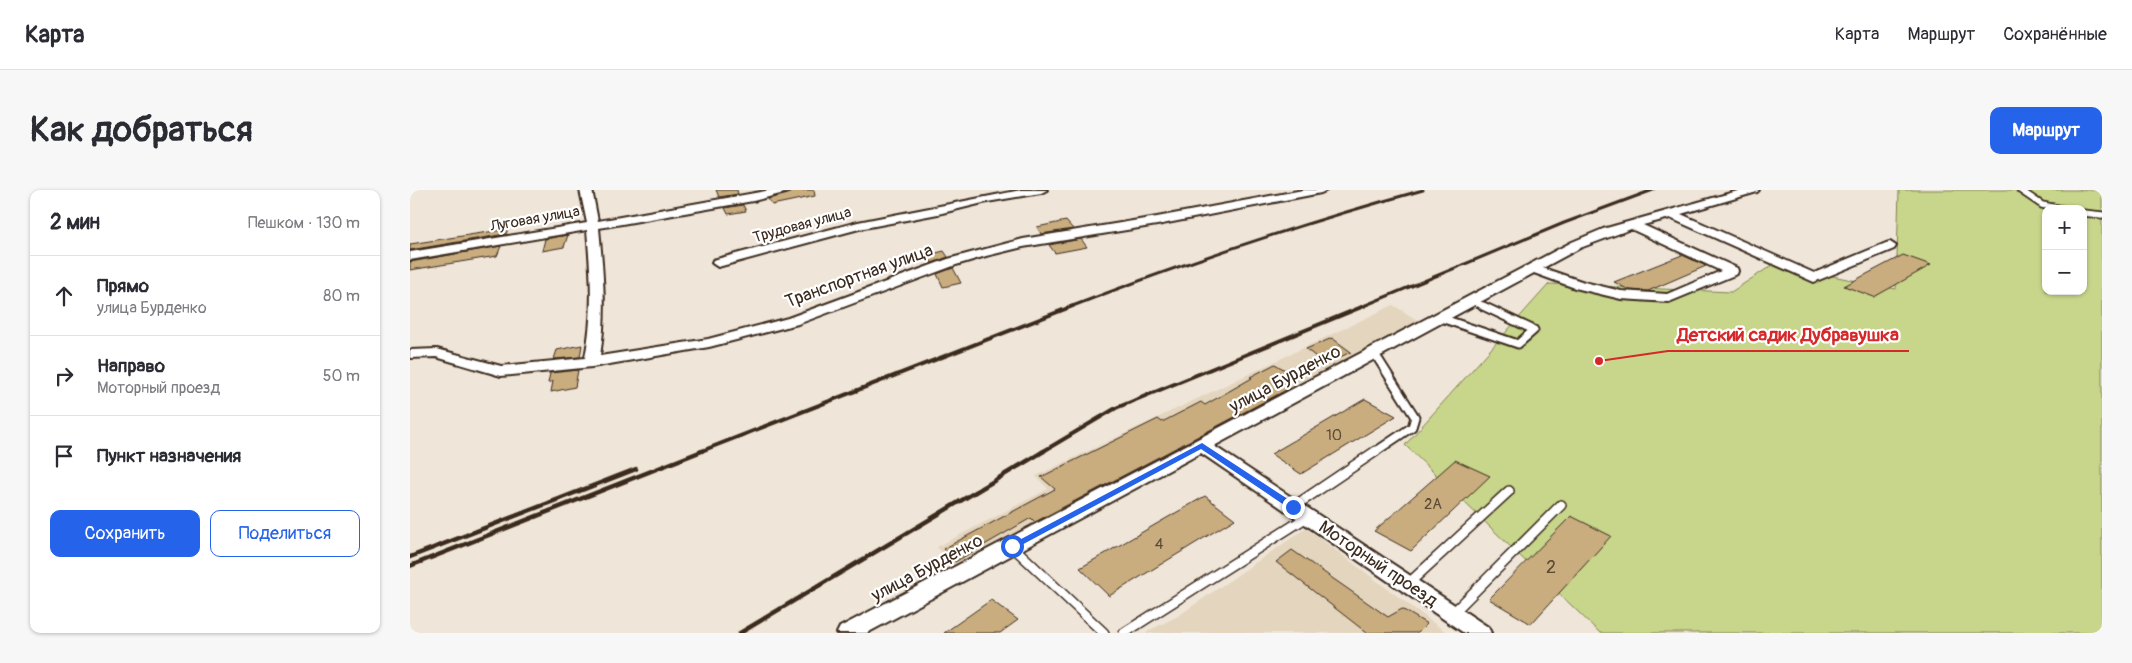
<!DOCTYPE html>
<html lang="ru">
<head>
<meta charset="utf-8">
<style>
  body { margin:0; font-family:Pangolin,sans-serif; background:#f7f7f7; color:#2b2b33 }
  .controls { position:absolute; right:15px; top:15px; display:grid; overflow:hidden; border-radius:10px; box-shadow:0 1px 4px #0004 }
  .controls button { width:45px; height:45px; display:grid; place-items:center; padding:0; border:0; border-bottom:1px solid #e1e1e2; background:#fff; color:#2b2b33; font:25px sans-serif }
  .stop { position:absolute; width:15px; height:15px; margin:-11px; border:4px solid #2563eb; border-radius:50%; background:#fff }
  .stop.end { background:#2563eb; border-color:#fff; box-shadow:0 1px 5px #0008 }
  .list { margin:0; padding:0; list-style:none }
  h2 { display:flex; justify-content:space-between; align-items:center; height:65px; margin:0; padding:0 20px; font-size:21px }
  h2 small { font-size:16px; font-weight:400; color:#7c7c81 }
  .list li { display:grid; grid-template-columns:32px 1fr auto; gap:15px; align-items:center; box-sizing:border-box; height:80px; padding:0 20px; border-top:1px solid #e1e1e2 }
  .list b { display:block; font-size:19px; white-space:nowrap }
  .list p { margin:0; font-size:16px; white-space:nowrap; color:#7c7c81 }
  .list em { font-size:16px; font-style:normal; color:#7c7c81 }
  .actions { display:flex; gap:10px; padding:15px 20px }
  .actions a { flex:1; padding:11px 0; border:1px solid #2563eb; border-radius:10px; text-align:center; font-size:18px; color:#2563eb }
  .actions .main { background:#2563eb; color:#fff }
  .icon { flex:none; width:28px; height:28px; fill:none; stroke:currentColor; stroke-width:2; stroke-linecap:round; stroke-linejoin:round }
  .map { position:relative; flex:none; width:1692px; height:443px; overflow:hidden; border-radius:10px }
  header { display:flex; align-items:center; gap:30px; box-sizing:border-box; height:70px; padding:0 25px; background:#fff; border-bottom:1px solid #e1e1e2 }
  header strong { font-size:24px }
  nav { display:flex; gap:28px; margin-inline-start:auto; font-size:18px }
  .intro { display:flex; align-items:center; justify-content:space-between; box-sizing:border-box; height:120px; padding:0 30px }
  h1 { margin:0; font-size:35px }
  .button { padding:12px 22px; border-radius:10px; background:#2563eb; color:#fff; font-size:18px; font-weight:700 }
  main { display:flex; gap:30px; padding:0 30px }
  aside { flex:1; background:#fff; border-radius:10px; box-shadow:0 1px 4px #0004 }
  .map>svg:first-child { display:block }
  .built { fill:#e4d5be }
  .green { fill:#c7d68a; stroke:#818054; fill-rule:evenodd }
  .building { fill:#c9ad7f; stroke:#3b2a1e }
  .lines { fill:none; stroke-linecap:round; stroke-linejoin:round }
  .lane-far2-casing { stroke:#3b2a1e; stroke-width:9 }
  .lane-far1-casing { stroke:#3b2a1e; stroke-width:11 }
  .lane-casing { stroke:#3b2a1e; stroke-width:12 }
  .street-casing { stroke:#3b2a1e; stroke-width:4 }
  .lane-far2 { stroke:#fff; stroke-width:5.5 }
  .lane-far1 { stroke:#fff; stroke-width:7 }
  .lane { stroke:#fff; stroke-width:9 }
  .street { fill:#fff; fill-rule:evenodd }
  .rail-far2 { stroke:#3b2a1e; stroke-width:3 }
  .rail-far1 { stroke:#3b2a1e; stroke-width:4 }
  .rail { stroke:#3b2a1e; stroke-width:4.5 }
  .route { fill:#2563eb }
  .labels { text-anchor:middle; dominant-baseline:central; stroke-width:4.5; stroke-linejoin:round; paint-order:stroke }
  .far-street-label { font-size:15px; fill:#3b2a1e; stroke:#fff }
  .number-label { font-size:15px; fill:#5e4b36 }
  .street-label { font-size:18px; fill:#3b2a1e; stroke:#fff }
  .near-number-label { font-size:18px; fill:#5e4b36 }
  .leader { fill:none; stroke:#d62828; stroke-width:2 }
  .callout-dot { fill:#d62828; stroke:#fff; stroke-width:2 }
  .callout-label { font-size:19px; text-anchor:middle; font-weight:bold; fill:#d62828; stroke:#fff; stroke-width:4.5; stroke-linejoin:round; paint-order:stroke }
</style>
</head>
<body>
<header>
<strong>Карта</strong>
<nav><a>Карта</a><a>Маршрут</a><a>Сохранённые</a></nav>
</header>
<div class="intro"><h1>Как добраться</h1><a class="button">Маршрут</a></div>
<main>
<aside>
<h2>2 мин<small>Пешком · 130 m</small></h2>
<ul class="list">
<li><svg class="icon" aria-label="ahead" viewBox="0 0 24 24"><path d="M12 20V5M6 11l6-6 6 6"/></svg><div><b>Прямо</b><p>улица Бурденко</p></div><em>80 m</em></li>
<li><svg class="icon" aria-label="right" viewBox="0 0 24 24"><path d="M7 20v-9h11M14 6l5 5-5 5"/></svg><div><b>Направо</b><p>Моторный проезд</p></div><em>50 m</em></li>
<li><svg class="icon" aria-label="arrive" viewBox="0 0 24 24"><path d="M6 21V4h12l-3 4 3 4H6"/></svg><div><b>Пункт назначения</b></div></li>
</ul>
<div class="actions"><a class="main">Сохранить</a><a>Поделиться</a></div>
</aside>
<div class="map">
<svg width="1692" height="443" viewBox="0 0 1692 443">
  <rect width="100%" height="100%" fill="#efe6d9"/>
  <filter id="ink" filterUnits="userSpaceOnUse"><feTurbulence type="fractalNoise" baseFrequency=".02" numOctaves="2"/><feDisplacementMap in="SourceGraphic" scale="10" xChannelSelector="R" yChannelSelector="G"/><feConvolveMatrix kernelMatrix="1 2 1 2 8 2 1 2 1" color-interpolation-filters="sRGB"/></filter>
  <g filter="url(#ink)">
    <!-- built -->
    <path class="built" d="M983,115L1012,133L546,379L527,357L638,299L626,286Z
      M896,338L1037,443H734L768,426Z"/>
    <!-- green -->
    <path class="green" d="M1489,0H1686L1692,3V443H1190L995,255L1139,94L1321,102L1364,74L1486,99ZM1636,19H1673V101H1636Z"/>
    <!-- building -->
    <path class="building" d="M306,0H327L328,4L309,7Z
      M382,0H404L405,6L362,15L358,9L378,4Z
      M333,15L336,21L318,24L315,18Z
      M656,31L663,39L631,44L627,37Z
      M98,39L96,44L0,60V54Z
      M158,45L154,57L132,61L135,49Z
      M671,49L677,57L645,63L639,55Z
      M91,56L87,66L0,80V72Z
      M534,61L538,67L522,73L518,65Z
      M1272,65L1296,76L1238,101L1219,100L1204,92Z
      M1493,65L1521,75L1464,107L1434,96Z
      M543,78L551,93L533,97L527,84Z
      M922,148L941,162L915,174L896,159Z
      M172,155L170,167L144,169L147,160Z
      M865,174L887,187L873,194L880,198L625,332L621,328L545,372L533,359L645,299L631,287L748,229L752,232L791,212L795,215L842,188L840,187Z
      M168,180L165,197L141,202L143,191L138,193L140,183Z
      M955,209L986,226L891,284L861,264Z
      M1045,270L1080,286L1001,361L964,341Z
      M795,306L825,329L699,406L670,378Z
      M1161,326L1201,346L1121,434L1079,409Z
      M882,360L978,427L992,419L1017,434L1008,443H957L866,372Z
      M581,410L608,430L590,443H534Z"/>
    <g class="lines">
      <!-- lane-far2 casing -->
      <g class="lane-far2-casing">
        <path id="lane-far2" d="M1610,0L1632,15L1652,19
          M1673,23L1692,25
          M1063,111L1075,117"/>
      </g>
      <!-- lane-far1 casing -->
      <g class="lane-far1-casing">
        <path id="lane-far1" d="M1031,128L1108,154L1124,140L1073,116
          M965,262L1002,237L1005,227L965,164"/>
      </g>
      <!-- lane casing -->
      <g class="lane-casing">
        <path id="lane" d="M883,317L966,261
          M602,356L694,443
          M998,394L1099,301
          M1042,424L1151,315
          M714,443L897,327"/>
      </g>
      <!-- street casing -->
      <g class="street-casing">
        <path id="street" d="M170,0H182L188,31L361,0H380L378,2L343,11L189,38C193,82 197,123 190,166L298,149L378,128L538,69L613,49L747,27L893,0H917L911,3L747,35L613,57L576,66L546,75L388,134L299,157L182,177L91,186L26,167L0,168V160L27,159L91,176L175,168C184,122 181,86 177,40L0,70V62L177,33Z
          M611,0H637L631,3L577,12L528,24L449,39L308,77L302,73L303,70L448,32Z
          M1331,0H1349L1347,2L1271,24L1404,83L1476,53L1480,52L1486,56L1484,59L1404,92L1260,28L1233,35L1327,78L1328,81L1327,84L1259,112L1211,109L1165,98L1124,83L804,256L1078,437L1081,443H1054L791,263L457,443H427L430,437L1162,52L1193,39ZM1221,39L1311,81L1257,104L1211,101L1174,92L1133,78L1170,58Z"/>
      </g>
      <!-- lane-far2 -->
      <use href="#lane-far2" class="lane-far2"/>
      <!-- lane-far1 -->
      <use href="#lane-far1" class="lane-far1"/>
      <!-- lane -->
      <use href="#lane" class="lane"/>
      <!-- street -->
      <use href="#street" class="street"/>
      <!-- rail-far2 -->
      <path class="rail-far2" d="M660,117C776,72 893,33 1013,0
        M951,117L1154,33L1243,0"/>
      <!-- rail-far1 -->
      <path class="rail-far1" d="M289,262L663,116
        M632,262L706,218L954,116"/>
      <!-- rail -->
      <path class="rail" d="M0,367L226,279
        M0,376L292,261
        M330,443L634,261"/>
    </g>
  </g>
  <!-- route -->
  <path class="route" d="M792,253L887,315V319H880L791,259L606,358L602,359L598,356Z"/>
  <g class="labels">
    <!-- far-street labels -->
    <g class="far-street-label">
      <text transform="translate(125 29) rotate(-10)">Луговая улица</text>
      <text transform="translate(392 35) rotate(-15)">Трудовая улица</text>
    </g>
    <!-- number labels -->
    <g class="number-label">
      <text x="924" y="245">10</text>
      <text x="1023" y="314">2А</text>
      <text x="749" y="354">4</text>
    </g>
    <!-- street labels -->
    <g class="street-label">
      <text transform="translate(449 86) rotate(-20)">Транспортная улица</text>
      <text transform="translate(875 189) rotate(-28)">улица Бурденко</text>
      <text transform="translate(968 374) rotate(34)">Моторный проезд</text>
      <text transform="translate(517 378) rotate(-28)">улица Бурденко</text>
    </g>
    <!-- near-number labels -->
    <g class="near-number-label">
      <text x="1141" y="377">2</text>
    </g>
  </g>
  <!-- callouts -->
  <path class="leader" d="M1189 171L1258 161H1499"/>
  <circle class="callout-dot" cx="1189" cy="171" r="5"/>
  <g class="callout-label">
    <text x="1378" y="151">Детский садик Дубравушка</text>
  </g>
</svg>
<div class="controls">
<button>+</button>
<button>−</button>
</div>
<div class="stop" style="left:602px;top:356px"></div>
<div class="stop end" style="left:883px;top:317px"></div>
</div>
</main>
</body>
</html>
